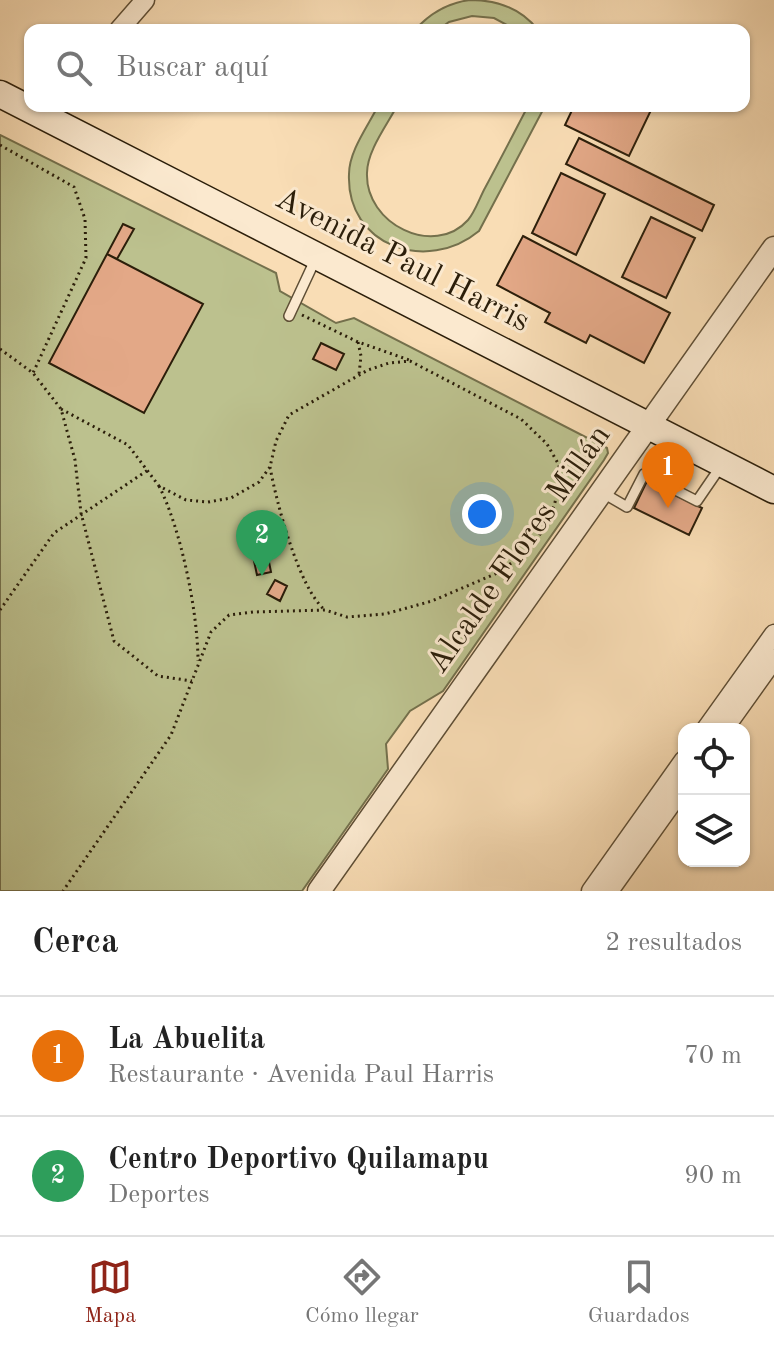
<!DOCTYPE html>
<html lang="es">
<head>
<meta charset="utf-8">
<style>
  body { margin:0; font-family:"Old Standard TT",serif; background:#f6f6f6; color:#222 }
  .controls { position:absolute; right:24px; bottom:24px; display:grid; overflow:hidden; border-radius:16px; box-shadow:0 2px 6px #0004 }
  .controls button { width:72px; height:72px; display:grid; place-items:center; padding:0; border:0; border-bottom:2px solid #e0e0e0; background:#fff; color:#222; font:40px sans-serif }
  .you { position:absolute; left:482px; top:514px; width:28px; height:28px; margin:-20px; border:6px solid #fff; border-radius:50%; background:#1a73e8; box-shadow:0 0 0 12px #1a73e833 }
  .badge { display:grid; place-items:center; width:52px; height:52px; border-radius:50%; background:#8f2418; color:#fff; font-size:26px; font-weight:700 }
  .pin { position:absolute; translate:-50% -66px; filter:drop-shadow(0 2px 4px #0008) }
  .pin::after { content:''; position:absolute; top:42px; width:28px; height:24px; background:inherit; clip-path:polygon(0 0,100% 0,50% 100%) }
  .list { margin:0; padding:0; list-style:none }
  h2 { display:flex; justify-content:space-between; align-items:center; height:104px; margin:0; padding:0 32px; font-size:34px }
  h2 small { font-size:26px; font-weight:400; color:#767676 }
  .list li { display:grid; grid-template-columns:52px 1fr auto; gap:24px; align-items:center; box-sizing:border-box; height:120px; padding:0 32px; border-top:2px solid #e0e0e0 }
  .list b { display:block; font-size:30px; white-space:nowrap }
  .list p { margin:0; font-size:26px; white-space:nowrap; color:#767676 }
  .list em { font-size:26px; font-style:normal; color:#767676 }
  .icon { flex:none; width:44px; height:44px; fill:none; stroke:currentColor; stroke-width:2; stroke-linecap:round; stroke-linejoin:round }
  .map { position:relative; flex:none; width:774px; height:891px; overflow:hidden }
  .search { position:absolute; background:#fff; box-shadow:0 2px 6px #0004; left:24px; right:24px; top:24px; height:88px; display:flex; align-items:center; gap:20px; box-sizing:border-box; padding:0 28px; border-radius:16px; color:#767676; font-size:30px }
  .sheet { height:344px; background:#fff }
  nav { display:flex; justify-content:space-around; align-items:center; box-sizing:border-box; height:112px; border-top:2px solid #e0e0e0; background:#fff; font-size:22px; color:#767676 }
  nav a { display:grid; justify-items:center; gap:4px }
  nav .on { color:#8f2418 }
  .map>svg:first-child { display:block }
  .green { fill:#bcc18e; stroke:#74704c; stroke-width:2 }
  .building { fill:#e3a887; stroke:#2b1e0a; stroke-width:2 }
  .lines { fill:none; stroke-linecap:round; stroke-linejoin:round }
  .service-casing { stroke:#5e4e35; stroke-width:12 }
  .minor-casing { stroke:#5e4e35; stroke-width:21 }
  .tertiary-casing { stroke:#5e4e35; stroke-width:25 }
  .secondary-casing { stroke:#2b1e0a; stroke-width:29 }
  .path { stroke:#2b1e0a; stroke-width:3; stroke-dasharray:2 4; stroke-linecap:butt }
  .service { stroke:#fbe9cf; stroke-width:9 }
  .minor { stroke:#fbe9cf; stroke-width:18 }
  .tertiary { stroke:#fbe9cf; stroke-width:22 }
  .secondary { stroke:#fbe9cf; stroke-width:26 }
  .labels { text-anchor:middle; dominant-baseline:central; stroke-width:6; stroke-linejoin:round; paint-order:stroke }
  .street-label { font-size:32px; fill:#2b1e0a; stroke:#fbe9cf }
</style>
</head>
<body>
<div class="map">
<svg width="774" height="891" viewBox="0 0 774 891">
  <rect width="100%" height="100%" fill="#f9ddb5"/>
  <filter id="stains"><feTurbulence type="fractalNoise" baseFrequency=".0025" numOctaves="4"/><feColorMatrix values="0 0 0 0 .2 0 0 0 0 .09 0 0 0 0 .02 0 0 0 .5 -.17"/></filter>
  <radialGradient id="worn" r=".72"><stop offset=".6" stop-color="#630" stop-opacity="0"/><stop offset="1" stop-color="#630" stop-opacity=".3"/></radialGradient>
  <!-- green -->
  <path class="green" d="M470,0C498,0 521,8 538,30H516L494,18L472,16L449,22L438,30H415C430,13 447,3 470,0Z
    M378,106H397C387,125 367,151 367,173C365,224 434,258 468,220C475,212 480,197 485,188C500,160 514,133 528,106H545L479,231C427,274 346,246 349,174C349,151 368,126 378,106Z
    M0,135L276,273L280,291L336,323L354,318L607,448L608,453L604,460L443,691L410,711L386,744L388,769L302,891H0Z"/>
  <!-- building -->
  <path class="building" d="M574,106H653L629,156L565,125Z
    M579,138L714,205L702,231L566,164Z
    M561,173L605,194L576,255L532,233Z
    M651,217L695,238L666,298L622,277Z
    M123,224L134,229L117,259L107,254Z
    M523,236L670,313L644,363L590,335L586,343L545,322L550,313L497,285Z
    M107,254L203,304L144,413L49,363Z
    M321,343L344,354L336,370L313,359Z
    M647,481L702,508L689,535L634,508Z
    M268,557L271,572L257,575L254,561Z
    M275,580L287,586L280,601L267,594Z"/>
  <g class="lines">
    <!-- service casing -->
    <g class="service-casing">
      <path id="service" d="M289,316L316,258
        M603,493L627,507L644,474L697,501L721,466"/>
    </g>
    <!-- minor casing -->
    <g class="minor-casing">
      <path id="minor" d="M119,30L145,0
        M706,729L774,634
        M724,729L774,659
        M591,891L684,760
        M609,891L684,786"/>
    </g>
    <!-- tertiary casing -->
    <g class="tertiary-casing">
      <path id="tertiary" d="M319,891L774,248"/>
    </g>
    <!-- secondary casing -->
    <g class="secondary-casing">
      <path id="secondary" d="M0,94L774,490"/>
    </g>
    <!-- path -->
    <path class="path" d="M0,145L74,187L85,219L86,258L33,373
      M302,315L358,342L409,360
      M358,342L361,356L359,374
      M0,349L33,373L61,409L75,460L81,513L114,641L158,676L192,681
      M61,409L128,445L159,486L186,500L208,502L231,498L259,482L270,467L276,441L289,415L368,370L389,363L410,361L521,419L547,444L559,465L560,483L554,506L540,534L519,558L495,574L432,601L385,614L347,617L325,610L253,612L229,615L211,632L171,735L63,891
      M270,467C276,501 299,589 325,610
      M159,486C181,529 198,613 198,661
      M0,610L54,533L148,470"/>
    <!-- service -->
    <use href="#service" class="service"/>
    <!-- minor -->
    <use href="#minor" class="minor"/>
    <!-- tertiary -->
    <use href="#tertiary" class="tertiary"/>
    <!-- secondary -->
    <use href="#secondary" class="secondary"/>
  </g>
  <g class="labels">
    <!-- street labels -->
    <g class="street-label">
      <text transform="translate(402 261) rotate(27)">Avenida Paul Harris</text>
      <text transform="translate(520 550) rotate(-55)">Alcalde Flores Millán</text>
    </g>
  </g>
  <rect width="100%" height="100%" filter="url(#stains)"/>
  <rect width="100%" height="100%" fill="url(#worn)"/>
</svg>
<div class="controls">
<button><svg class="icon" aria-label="locate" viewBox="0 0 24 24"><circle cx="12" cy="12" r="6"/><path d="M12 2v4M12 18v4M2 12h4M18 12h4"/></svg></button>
<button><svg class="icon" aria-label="layers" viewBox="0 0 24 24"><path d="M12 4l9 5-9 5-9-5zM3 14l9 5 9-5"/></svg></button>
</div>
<div class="you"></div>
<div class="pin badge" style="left:668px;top:508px;background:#e8710a">1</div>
<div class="pin badge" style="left:262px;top:576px;background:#2e9e5b">2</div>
<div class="search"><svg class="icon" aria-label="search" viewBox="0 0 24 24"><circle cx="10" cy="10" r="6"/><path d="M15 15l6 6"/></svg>Buscar aquí</div>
</div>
<section class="sheet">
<h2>Cerca<small>2 resultados</small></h2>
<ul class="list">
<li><span class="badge" style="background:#e8710a">1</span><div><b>La Abuelita</b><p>Restaurante · Avenida Paul Harris</p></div><em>70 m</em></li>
<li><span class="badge" style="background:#2e9e5b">2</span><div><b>Centro Deportivo Quilamapu</b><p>Deportes</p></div><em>90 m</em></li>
</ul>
</section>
<nav>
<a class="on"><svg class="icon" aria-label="map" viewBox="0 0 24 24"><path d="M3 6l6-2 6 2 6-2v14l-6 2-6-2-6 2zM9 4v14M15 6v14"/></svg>Mapa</a>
<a><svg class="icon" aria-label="directions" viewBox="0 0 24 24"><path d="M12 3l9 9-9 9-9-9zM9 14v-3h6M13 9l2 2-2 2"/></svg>Cómo llegar</a>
<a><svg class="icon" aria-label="saved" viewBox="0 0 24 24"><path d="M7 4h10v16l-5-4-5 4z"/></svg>Guardados</a>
</nav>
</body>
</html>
